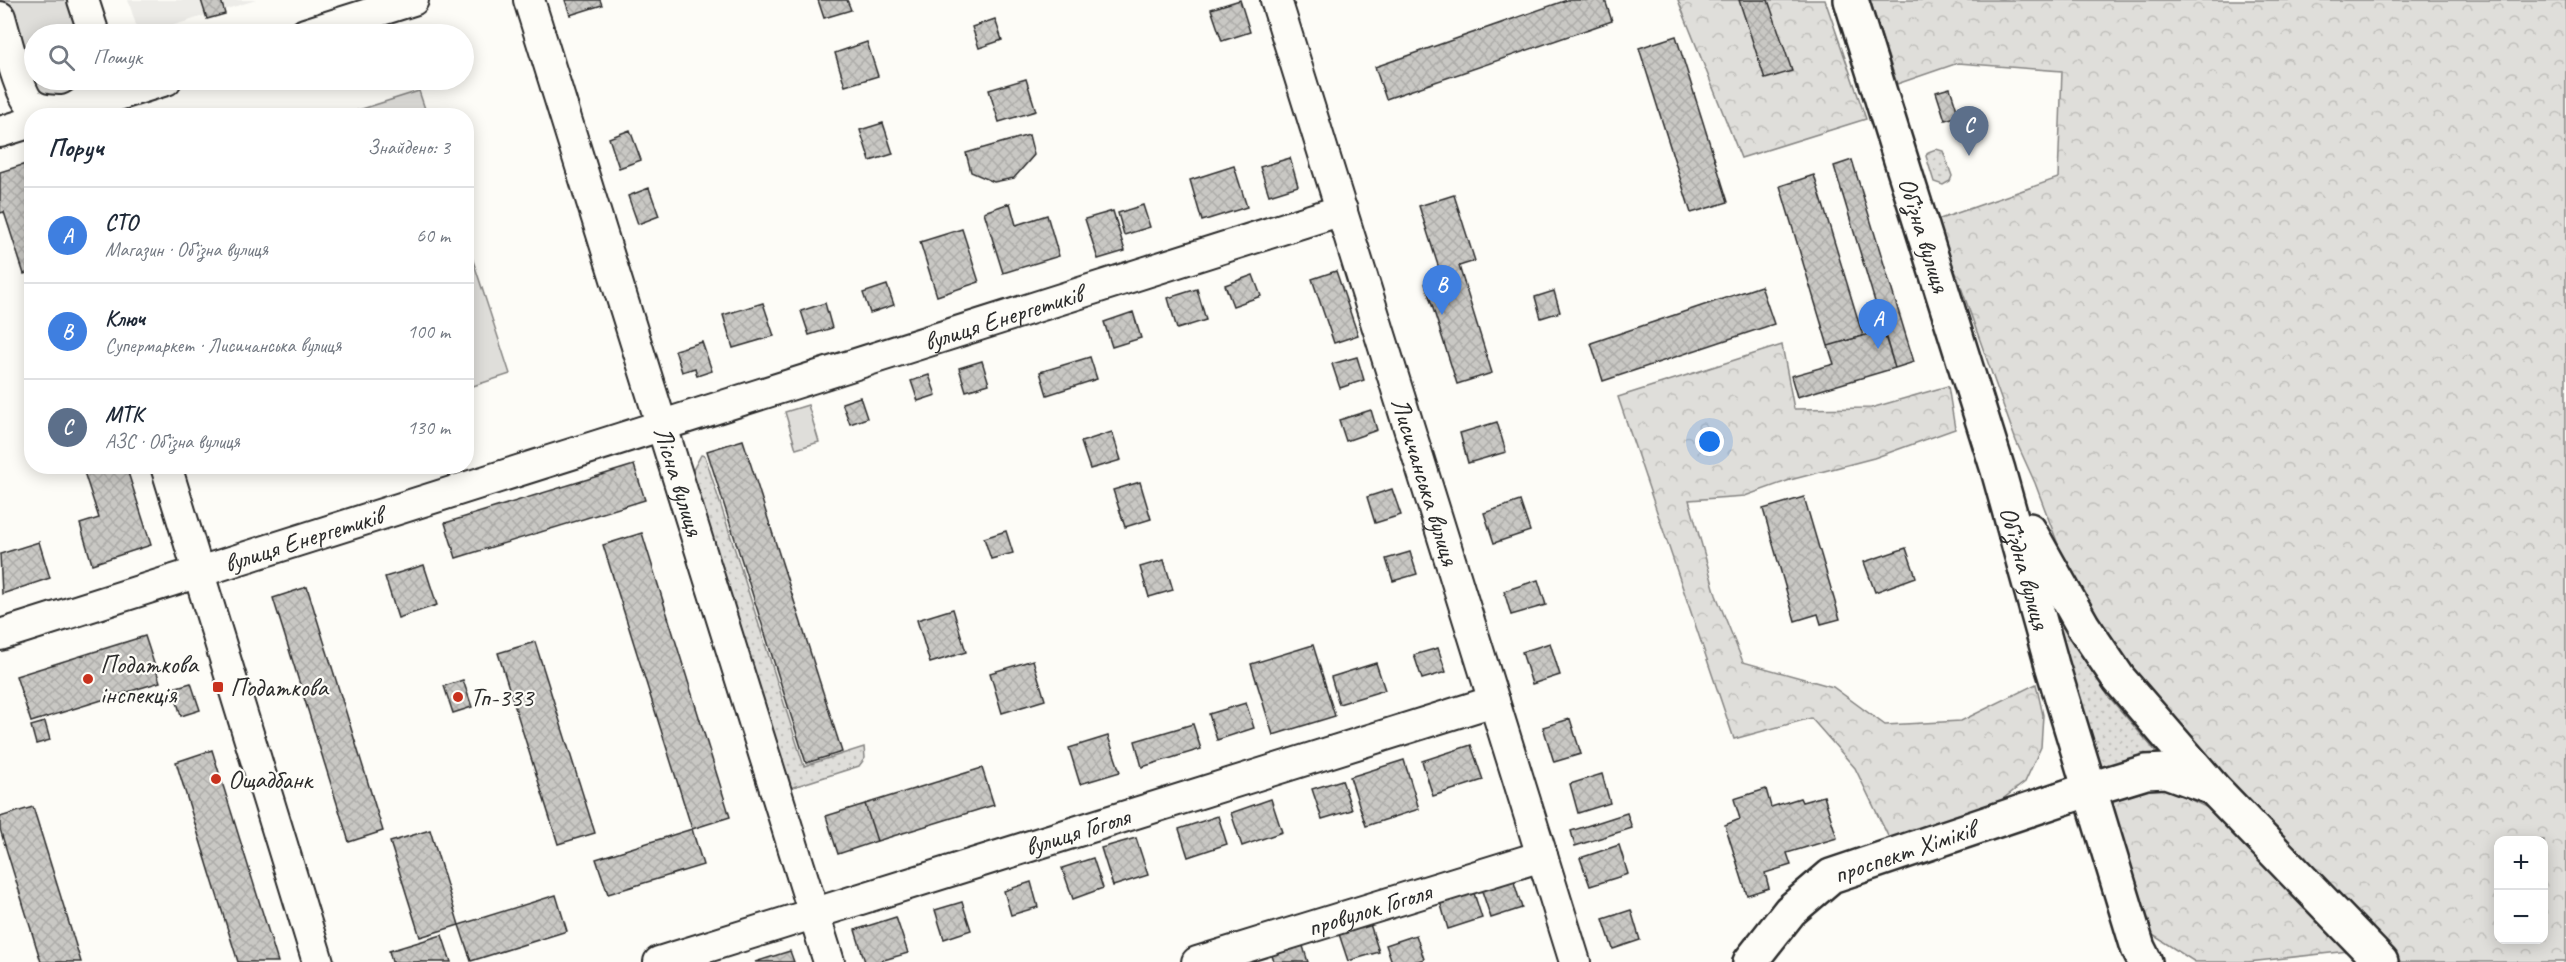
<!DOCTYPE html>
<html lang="uk">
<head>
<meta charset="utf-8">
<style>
  body { margin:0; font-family:Caveat,sans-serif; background:#f6f6f7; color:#1f2937 }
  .controls { position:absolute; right:18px; bottom:18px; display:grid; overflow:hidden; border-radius:12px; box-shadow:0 3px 15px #0003 }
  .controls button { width:54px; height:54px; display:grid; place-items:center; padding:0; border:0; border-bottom:2px solid #e0e1e3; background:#fff; color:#1f2937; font:30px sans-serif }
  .you { position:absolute; left:1710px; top:442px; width:21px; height:21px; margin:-15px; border:4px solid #fff; border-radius:50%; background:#1a73e8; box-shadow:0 0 0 9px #1a73e833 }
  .badge { display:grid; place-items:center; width:39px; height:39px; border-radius:50%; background:#d93025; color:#fff; font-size:20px; font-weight:700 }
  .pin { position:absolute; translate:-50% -50px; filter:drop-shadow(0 2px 3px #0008) }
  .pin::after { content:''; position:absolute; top:32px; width:21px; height:18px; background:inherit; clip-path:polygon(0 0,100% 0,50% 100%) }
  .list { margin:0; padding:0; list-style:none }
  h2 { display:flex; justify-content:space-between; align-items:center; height:78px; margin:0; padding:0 24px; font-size:26px }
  h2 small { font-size:20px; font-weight:400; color:#747a83 }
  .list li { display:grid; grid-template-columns:39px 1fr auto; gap:18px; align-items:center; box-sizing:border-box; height:96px; padding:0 24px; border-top:2px solid #e0e1e3 }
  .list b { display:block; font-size:22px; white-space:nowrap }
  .list p { margin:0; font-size:20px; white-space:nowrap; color:#747a83 }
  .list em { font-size:20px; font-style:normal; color:#747a83 }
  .icon { flex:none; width:33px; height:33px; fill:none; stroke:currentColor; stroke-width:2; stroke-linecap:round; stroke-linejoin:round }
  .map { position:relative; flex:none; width:2566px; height:962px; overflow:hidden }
  .search { position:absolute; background:#fff; box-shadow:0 3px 15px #0003; left:24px; top:24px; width:450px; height:66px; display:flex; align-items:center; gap:15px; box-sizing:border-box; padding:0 21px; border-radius:33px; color:#747a83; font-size:22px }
  .panel { position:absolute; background:#fff; box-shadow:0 3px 15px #0003; left:24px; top:108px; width:450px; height:366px; border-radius:24px }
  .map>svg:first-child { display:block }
  .built { fill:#edece8 }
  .grass { fill:url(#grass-dots); stroke:#858482; stroke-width:1.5 }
  .forest { fill:url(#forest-crowns); stroke:#858482; stroke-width:1.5; fill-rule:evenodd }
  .park { fill:#dfdeda; stroke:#858482; stroke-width:1.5 }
  .building { fill:url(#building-cross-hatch); stroke:#2b2b2b; stroke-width:1.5 }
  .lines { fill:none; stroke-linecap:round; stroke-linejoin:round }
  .minor-casing { stroke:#2b2b2b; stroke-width:34 }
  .major-casing { stroke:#2b2b2b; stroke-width:38 }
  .minor { stroke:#fdfcf7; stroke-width:30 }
  .major { stroke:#fdfcf7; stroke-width:33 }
  .poi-dot { fill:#c8321e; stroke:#fdfcf7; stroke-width:2 }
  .labels { text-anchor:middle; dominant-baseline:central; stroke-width:4.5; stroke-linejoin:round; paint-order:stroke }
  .street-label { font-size:26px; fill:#2b2b2b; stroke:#fdfcf7 }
  .poi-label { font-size:26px; fill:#2b2b2b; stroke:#fdfcf7; text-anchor:start }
</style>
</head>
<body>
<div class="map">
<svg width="2566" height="962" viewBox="0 0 2566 962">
  <defs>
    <pattern id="grass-dots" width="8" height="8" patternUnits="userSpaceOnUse" patternTransform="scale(1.5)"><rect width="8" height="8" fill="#dfdeda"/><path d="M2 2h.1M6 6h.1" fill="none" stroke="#c0bfbb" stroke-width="1.8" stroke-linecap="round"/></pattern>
    <pattern id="forest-crowns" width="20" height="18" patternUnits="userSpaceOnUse" patternTransform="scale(1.5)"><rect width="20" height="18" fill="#dfdeda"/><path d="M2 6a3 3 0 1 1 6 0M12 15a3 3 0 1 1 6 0" fill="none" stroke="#c0bfbb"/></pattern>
    <pattern id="building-cross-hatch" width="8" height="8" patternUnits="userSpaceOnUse" patternTransform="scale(1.5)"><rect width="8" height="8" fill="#c9c8c4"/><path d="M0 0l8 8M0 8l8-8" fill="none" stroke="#adaca9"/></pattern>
  </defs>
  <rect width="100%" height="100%" fill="#fdfcf7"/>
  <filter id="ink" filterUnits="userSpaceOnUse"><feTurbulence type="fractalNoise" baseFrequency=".0167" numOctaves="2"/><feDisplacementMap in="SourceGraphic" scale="12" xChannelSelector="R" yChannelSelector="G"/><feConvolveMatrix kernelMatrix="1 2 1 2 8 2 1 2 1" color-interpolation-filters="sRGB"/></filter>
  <g filter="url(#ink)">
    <!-- built -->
    <path class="built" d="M128,0H256L145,34H139Z"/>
    <!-- grass -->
    <path class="grass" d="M1936,149L1943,151L1952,176L1950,181L1943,185L1934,182L1926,156L1928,152Z
      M701,455L705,456L804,766L864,747L865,758L859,766L790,788L693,487V470Z
      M2045,600L2109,697L2164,761L2099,771Z"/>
    <!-- forest -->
    <path class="forest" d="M1678,0H1825L1866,119L1741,158Z
      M1870,0H2566V962H2401L2183,731L2116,654L2062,555L2035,483L2016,441L1937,220L2058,178L2062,71L1958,63L1897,84ZM2498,840H2544V940H2498Z
      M1782,345L1794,409L1871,408L1948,386L1955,429L1874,458L1790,480L1745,496L1689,500L1716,595L1743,662L1833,687L1885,725L1961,721L2036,684L2043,715L2041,747L2025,782L1992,807L1889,838L1855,768L1811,718L1734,739L1618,397Z
      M2136,786L2169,789L2216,812L2349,951L2248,962H2195L2148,932L2108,796Z"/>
    <!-- park -->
    <path class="park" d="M5,0H72L82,34H34V80H91L68,101L44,97L31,84Z
      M419,91L427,115H343Z
      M466,239L510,374L467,388H466Z
      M808,405L819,442L796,449L785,412Z"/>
    <!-- building -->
    <path class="building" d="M201,0H221L225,14L207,19Z
      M565,0H600L602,5L570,15Z
      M818,0H847L851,10L824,18Z
      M1240,0L1250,32L1222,41L1211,9Z
      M1567,0H1605L1612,21L1386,99L1375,67Z
      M1739,0H1768L1792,71L1765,79Z
      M995,19L1002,40L979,48L972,27Z
      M1676,36L1728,202L1691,213L1639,48Z
      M867,42L878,76L845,86L835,53Z
      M1026,79L1036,111L999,122L989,90Z
      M1950,88L1959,116L1945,120L1936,92Z
      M883,123L893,154L870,161L860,130Z
      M630,130L641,160L619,168L609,138Z
      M1029,135L1034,155L1014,178L994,182L971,172L966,153Z
      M1290,158L1298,186L1269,195L1260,167Z
      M1852,160L1914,362L1895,368L1834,166Z
      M29,163L32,170V271L24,274L4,212L0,213V172Z
      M1234,166L1247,207L1202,221L1190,180Z
      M1814,175L1863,336L1828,346L1780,186Z
      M649,188L659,216L638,224L628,196Z
      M1454,195L1475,261L1459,266L1492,373L1457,384L1425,283L1442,278L1419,206Z
      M1010,203L1016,225L1047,215L1059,256L1003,273L984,212Z
      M1143,205L1150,227L1124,235L1118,213Z
      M1113,211L1125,251L1098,259L1085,219Z
      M962,229L979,282L937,296L920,242Z
      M1336,271L1358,335L1334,343L1312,279Z
      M1253,275L1261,296L1233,306L1225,285Z
      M887,285L894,305L870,313L863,293Z
      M1761,286L1774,324L1603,381L1591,343Z
      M1197,289L1206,320L1177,329L1168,298Z
      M1554,291L1560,312L1541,318L1535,297Z
      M763,303L774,336L733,348L723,315Z
      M825,303L832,328L809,335L801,311Z
      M1133,312L1141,338L1112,347L1104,322Z
      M1883,330L1895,368L1797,397L1791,376L1834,364L1828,346Z
      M702,342L712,371L697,376L695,368L682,372L675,350Z
      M1090,357L1097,379L1047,395L1040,372Z
      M1357,357L1364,380L1340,388L1332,364Z
      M982,361L989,384L966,391L959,368Z
      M929,375L936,395L918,401L911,381Z
      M860,397L867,418L850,424L842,403Z
      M1371,410L1377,430L1346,441L1339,420Z
      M1497,422L1506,452L1468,463L1460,433Z
      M1112,432L1121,460L1090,469L1081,442Z
      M743,440L842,752L806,763L707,451Z
      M634,465L645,500L456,558L445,523Z
      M82,466H126L151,545L92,564L80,524L99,518Z
      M1140,482L1151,519L1125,527L1113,490Z
      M1392,489L1401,515L1375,523L1367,497Z
      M1804,497L1840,619L1821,624L1818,614L1795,621L1763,509Z
      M1520,501L1530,531L1494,543L1484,513Z
      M1006,531L1013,553L991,559L984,538Z
      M642,533L730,817L692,829L603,545Z
      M39,542L50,578L2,594L0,554Z
      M1906,548L1916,577L1875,592L1864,562Z
      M1410,552L1417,574L1393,581L1386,559Z
      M1164,560L1173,590L1149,597L1140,567Z
      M1164,560L1173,590L1149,597L1140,567Z
      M424,565L437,605L398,618L385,577Z
      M1538,580L1546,605L1511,615L1504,591Z
      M307,587L383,831L349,842L273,598Z
      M953,609L966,652L930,663L917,620Z
      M145,636L160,682L31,722L16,676Z
      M535,642L595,833L558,844L498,653Z
      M1550,643L1560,675L1532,684L1522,652Z
      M1313,645L1335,716L1273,735L1251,664Z
      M1438,648L1446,672L1422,679L1414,655Z
      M1033,660L1045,700L1002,713L990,673Z
      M1376,663L1385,690L1339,704L1331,677Z
      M463,680L472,707L453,713L444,686Z
      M191,683L200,710L181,716L173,688Z
      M1246,703L1254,728L1217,740L1209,714Z
      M1570,719L1581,754L1554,762L1543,727Z
      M45,722L50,740L36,744L31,726Z
      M1193,724L1201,749L1142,767L1135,741Z
      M1108,736L1120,772L1080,784L1069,748Z
      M1471,745L1483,780L1433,796L1422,761Z
      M212,750L278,962H238L211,876L176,762Z
      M1404,760L1419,809L1366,826L1350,777Z
      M982,768L994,805L877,841L865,804Z
      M1602,774L1610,803L1578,813L1570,784Z
      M1342,780L1352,810L1322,819L1312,789Z
      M1766,789L1771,807L1800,798L1802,802L1824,796L1837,838L1787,853L1791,865L1765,873L1769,888L1747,895L1725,825L1740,819L1734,799Z
      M1271,799L1282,832L1242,846L1231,813Z
      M865,804L877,841L838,854L826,816Z
      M33,807L81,962H41L0,829V817Z
      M1627,813L1632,828L1575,846L1571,831Z
      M1218,816L1227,844L1188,857L1179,829Z
      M692,829L703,865L608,894L596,859Z
      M430,830L459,925L420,937L390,842Z
      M1136,838L1148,875L1113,886L1101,848Z
      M1619,845L1628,874L1590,886L1580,858Z
      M1093,858L1103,888L1073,899L1062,868Z
      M1513,879L1522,908L1491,918L1481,888Z
      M1031,882L1038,907L1011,915L1004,891Z
      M1472,887L1482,918L1448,929L1439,898Z
      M556,895L567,931L471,961L459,925Z
      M962,902L971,930L944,939L935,910Z
      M1631,910L1640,940L1613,949L1603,919Z
      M896,917L908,953L877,962H865L855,930Z
      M1370,924L1379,952L1348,961L1339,934Z
      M442,935L451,962H392L389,951Z
      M1416,935L1424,959L1414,962H1392L1386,945Z
      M1302,943L1308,962H1274L1271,952Z
      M790,951L794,962H755Z"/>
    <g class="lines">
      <!-- minor casing -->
      <g class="minor-casing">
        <g id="minor">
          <path d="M83,0L94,34"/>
          <path id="s1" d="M529,0L829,962"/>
          <path id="s2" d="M1276,0L1575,962"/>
          <path d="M0,17C5,34 19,92 29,102C38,111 49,110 60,111C77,112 95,93 104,80"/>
          <path d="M305,34L413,0"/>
          <path d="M80,107L166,80"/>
          <path d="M0,132L32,122"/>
          <path d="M166,466L318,962"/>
          <path id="s3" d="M0,635L1342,210"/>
          <path id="s4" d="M659,962L1494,701"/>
          <path id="s5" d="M1197,962L1542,856"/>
        </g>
      </g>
      <!-- major casing -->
      <g class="major-casing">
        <g id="major">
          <path id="s6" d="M1851,0L1998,470L2052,665L2138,948L2145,962"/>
          <path d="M2029,530L2083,626L2119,679L2214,789L2381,962"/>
          <path id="s7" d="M1750,962L1790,911L1831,876L2090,789L2146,772L2166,771L2210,787"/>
        </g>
      </g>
      <!-- minor -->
      <use href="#minor" class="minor"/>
      <!-- major -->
      <use href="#major" class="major"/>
    </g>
  </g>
  <!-- markers -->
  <g class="poi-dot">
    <circle cx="88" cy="679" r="6"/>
    <rect x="212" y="681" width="12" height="12" rx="3"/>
    <circle cx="458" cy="697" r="6"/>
    <circle cx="216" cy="779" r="6"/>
  </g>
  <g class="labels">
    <!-- street labels -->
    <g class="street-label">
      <text stroke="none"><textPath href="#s6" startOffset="246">Об’їзна вулиця</textPath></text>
      <text stroke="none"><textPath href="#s3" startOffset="1052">вулиця Енергетиків</textPath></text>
      <text stroke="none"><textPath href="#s1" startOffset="504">Лісна вулиця</textPath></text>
      <text stroke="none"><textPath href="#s2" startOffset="504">Лисичанська вулиця</textPath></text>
      <text stroke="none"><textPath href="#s3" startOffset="318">вулиця Енергетиків</textPath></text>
      <text stroke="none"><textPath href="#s6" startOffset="594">Об’їздна вулиця</textPath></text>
      <text stroke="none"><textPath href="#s4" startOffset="438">вулиця Гоголя</textPath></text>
      <text stroke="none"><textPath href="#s7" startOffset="196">проспект Хіміків</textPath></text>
      <text stroke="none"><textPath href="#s5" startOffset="180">провулок Гоголя</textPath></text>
    </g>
    <!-- poi labels -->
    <g class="poi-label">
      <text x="100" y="664">Податкова<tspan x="100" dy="30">інспекція</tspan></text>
      <text x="230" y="687">Податкова</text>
      <text x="470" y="697">Тп-333</text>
      <text x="228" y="779">Ощадбанк</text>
    </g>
  </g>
</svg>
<div class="controls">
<button>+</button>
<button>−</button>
</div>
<div class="you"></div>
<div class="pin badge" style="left:1878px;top:349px;background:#3f7fe0">A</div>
<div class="pin badge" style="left:1442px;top:315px;background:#3f7fe0">B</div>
<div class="pin badge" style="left:1969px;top:156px;background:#5c6f8a">C</div>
<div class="search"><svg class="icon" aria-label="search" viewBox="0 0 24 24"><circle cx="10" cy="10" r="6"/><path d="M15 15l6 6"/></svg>Пошук</div>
<section class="panel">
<h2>Поруч<small>Знайдено: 3</small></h2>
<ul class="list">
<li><span class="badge" style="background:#3f7fe0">A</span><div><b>СТО</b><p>Магазин · Об’їзна вулиця</p></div><em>60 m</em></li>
<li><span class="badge" style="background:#3f7fe0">B</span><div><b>Ключ</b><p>Супермаркет · Лисичанська вулиця</p></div><em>100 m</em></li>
<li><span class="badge" style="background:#5c6f8a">C</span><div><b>МТК</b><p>АЗС · Об’їзна вулиця</p></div><em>130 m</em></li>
</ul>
</section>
</div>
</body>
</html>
